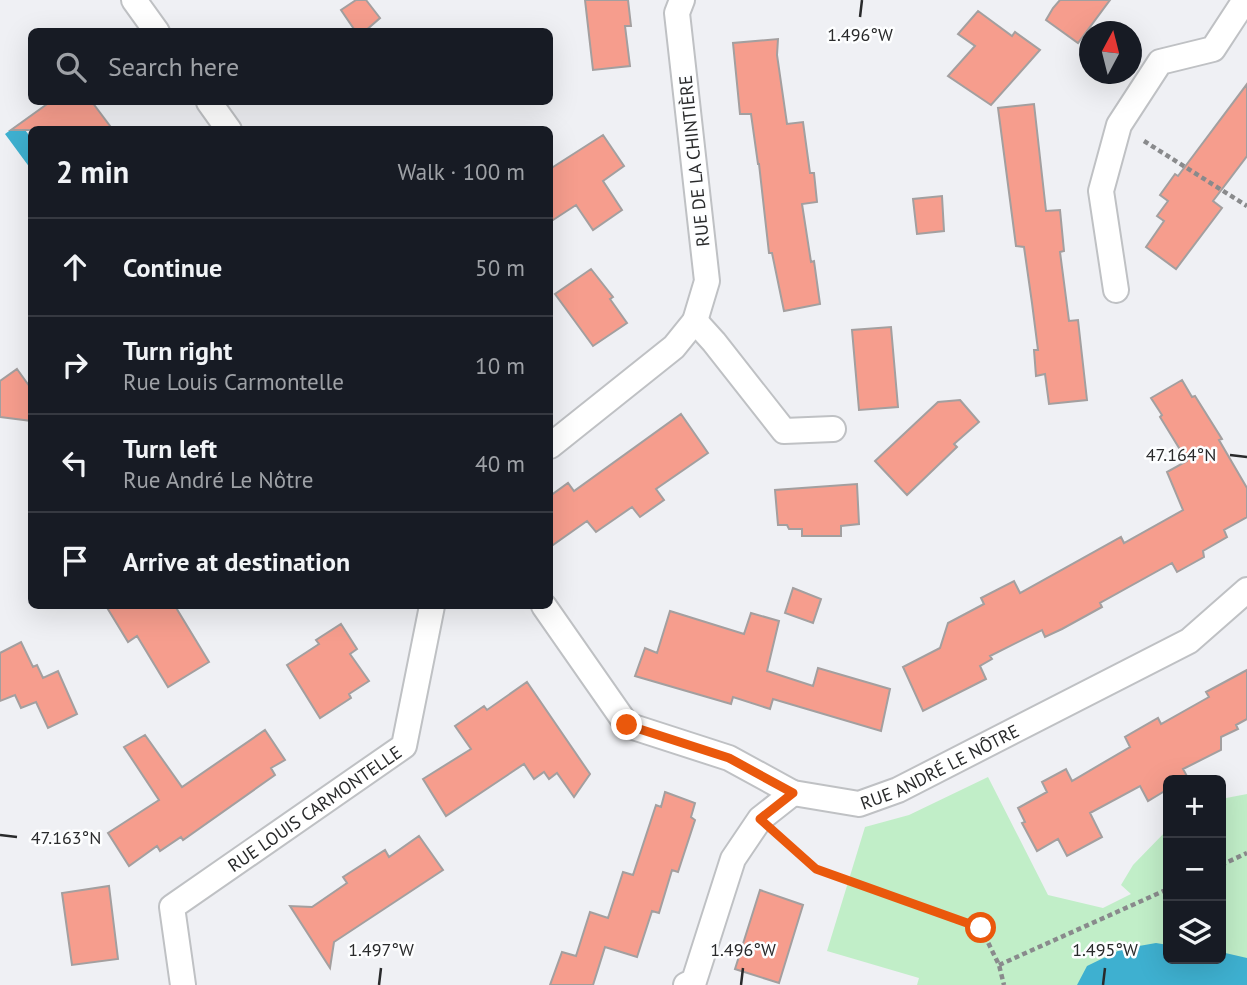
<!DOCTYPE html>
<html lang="en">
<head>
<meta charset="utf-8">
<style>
  body { margin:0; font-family:"PT Sans",sans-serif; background:#242831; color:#f1f3f6 }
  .controls { position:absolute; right:21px; bottom:21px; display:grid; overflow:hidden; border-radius:10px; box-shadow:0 7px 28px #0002 }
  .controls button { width:63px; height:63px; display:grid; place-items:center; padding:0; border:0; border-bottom:2px solid #363941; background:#171b24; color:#f1f3f6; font:35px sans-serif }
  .compass { position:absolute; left:1079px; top:21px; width:63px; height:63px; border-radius:50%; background:#171b24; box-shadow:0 7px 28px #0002; rotate:7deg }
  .stop { position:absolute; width:21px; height:21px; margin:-16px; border:5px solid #ea580c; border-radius:50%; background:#fff }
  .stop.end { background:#ea580c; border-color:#fff; box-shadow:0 2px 7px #0008 }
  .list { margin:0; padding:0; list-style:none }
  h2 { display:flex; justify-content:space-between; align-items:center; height:91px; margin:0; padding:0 28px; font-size:30px }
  h2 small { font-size:23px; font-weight:400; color:#9ea1a6 }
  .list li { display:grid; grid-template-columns:46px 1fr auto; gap:21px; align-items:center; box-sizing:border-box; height:98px; padding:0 28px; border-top:2px solid #363941 }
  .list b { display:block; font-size:26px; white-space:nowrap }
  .list p { margin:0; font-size:23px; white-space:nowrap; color:#9ea1a6 }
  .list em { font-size:23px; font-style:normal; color:#9ea1a6 }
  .icon { flex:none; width:38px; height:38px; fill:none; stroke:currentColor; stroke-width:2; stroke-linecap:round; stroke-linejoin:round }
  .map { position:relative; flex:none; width:1247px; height:985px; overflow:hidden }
  .search { position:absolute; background:#171b24; box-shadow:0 7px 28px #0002; left:28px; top:28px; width:525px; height:77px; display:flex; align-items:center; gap:18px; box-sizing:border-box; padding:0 24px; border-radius:10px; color:#9ea1a6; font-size:26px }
  .panel { position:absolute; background:#171b24; box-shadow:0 7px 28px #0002; left:28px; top:126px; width:525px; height:483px; border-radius:10px }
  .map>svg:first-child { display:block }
  .green { fill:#c1eec8 }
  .water { fill:#3eb0d0 }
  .building { fill:#f69d8d; stroke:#a39f9f; stroke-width:2 }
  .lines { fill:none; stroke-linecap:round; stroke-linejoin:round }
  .street-casing { stroke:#bfc1c4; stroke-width:28 }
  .path { stroke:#898a8c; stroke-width:4.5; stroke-dasharray:5 3.5; stroke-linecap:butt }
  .street { stroke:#fff; stroke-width:24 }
  .route { stroke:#ea580c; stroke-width:9 }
  .ticks { fill:none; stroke:#292a2b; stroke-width:2.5 }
  .labels { text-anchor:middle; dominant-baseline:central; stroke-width:5; stroke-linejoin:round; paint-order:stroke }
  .street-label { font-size:18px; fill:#292a2b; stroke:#fdfeff }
  .ticks-label { font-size:18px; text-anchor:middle; fill:#292a2b; stroke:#fdfeff; stroke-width:5; stroke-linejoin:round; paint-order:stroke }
</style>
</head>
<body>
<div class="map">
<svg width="1247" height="985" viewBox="0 0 1247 985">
  <rect width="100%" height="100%" fill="#eff0f4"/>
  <!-- green -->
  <path class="green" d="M988,777L1048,895L1103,908L1131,894L1121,885L1133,865L1168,829V959H1221V799L1247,794V985H917L919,978L827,951L865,827L909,815Z"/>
  <!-- water -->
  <path class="water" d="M20,123L31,138V167L30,168L5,134Z
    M1156,943L1168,945V959H1221V952L1247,958V985H1077L1087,966L1122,949Z"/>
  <!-- building -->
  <path class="building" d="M356,0H366L380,18L364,32H356L341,10Z
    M585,0H628L631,26H625L630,66L593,70Z
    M1060,0H1110L1078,43L1046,20L1053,8Z
    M978,11L1012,36L1015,32L1040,50L991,105L948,76L975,46L958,34Z
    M778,39L777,55L787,124L803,122L810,173H814L817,202L802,204L811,262L814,261L820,304L784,311L772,253H769L759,164H758L751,114H740L733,43Z
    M1247,84V156L1213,201L1222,208L1176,269L1146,247L1164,221L1157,216L1168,201L1160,195L1175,174L1178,176Z
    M50,102H92L113,130H11Z
    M1034,104L1046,211L1060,210L1064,251L1060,252L1069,321L1078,320L1087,400L1049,404L1045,374L1036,376L1034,350H1038L1032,303L1024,247L1016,246L998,108Z
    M603,135L624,166L603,181L622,210L593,230L576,205L550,222V169Z
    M942,196L944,231L917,234L913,199Z
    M591,269L613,297L610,299L627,323L593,346L555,294Z
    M891,327L898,407L859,410L852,330Z
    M17,369L30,387L32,421L0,417V381Z
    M1182,380L1192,397L1195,396L1222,439L1219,440L1247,488V517L1224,530L1227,537L1203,551L1204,557L1177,572L1172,563L1100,603L1102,607L1062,629L1045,637L1042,630L990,656L992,659L980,666L986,679L923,711L903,667L940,648L948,623L984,604L981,598L1014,581L1020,593L1121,537L1124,543L1183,510L1167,472L1187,461L1160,417L1162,415L1151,398Z
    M960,400L979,422L954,444L957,447L907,495L875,461L938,402Z
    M681,414L708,453L656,489L664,500L640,517L632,507L596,532L587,521L550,547V496L568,483L574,491Z
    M857,484L859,524L841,526V536H802V529H789L787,525H778L775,490Z
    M793,588L821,599L813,623L785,613Z
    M106,606H175L209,662L168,687L137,636L128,642Z
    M670,611L744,634L751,613L779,621L767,671L813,686L818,668L890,689L881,731L773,699L770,709L733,697L731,704L635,676L645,648L657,653Z
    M341,624L357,649L350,654L369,681L349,694L351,698L320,718L287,665L319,644L316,640Z
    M21,642L33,667L37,665L43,678L58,671L77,714L48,728L36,702L21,708L15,695L0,701V653Z
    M1247,670V719L1236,725L1238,729L1221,737V750L1183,769L1188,778L1184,780H1168V789L1148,801L1140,786L1090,813L1102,837L1067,856L1058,839L1037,851L1022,823L1025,822L1018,808L1047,792L1042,782L1066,769L1072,781L1130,747L1125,737L1158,718L1161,724L1209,697L1206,692Z
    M527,682L590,774L574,797L557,773L549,779L544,772L534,779L524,764L446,816L423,779L471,749L455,726L484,706L487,710Z
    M265,730L285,760L271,768L275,775L183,840L181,837L160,851L157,846L129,866L108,833L159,800L124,747L145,735L182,787Z
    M665,792L695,803L691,817L695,820L678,872L672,870L659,913L652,911L637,957L605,947L593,985H550L562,952L576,956L590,912L608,918L623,872L633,875L656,805L661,807Z
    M419,836L443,870L334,942L330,968L290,906L312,907L347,883L343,877L385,850L389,857Z
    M109,886L118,959L72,965L62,893Z
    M760,890L803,905L779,983L735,969Z"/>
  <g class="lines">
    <!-- street casing -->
    <g class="street-casing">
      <g id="street">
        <path d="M134,0L157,32"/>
        <path d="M209,102L229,130"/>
        <path d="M1116,290L1101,191L1119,125L1160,62L1213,49L1245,0"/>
        <path d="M695,321L714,342L784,431L833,429"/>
        <path d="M550,446L674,347L695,321L707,281L677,13L682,0"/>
        <path id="s1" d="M544,606L627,725L729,758L793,793L859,804L898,790L1189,641L1247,590"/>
        <path id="s2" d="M183,985L172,907L404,746L432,606"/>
        <path d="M686,985L694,981L733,859L760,819L793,793"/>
      </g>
    </g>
    <!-- path -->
    <path class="path" d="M1144,141L1247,206
      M782,838L816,869L981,928L999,965L1004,985
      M1221,865L1247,853
      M999,965L1168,889"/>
    <!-- street -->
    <use href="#street" class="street"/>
  </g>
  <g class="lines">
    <!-- route -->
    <path class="route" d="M627,725L729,758L793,793L760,819L816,869L981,928"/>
  </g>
  <!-- ticks -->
  <path class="ticks" d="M860,17L862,0M1230,455L1247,457M0,835L17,837M379,985L381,968M741,985L743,968M1103,985L1105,968"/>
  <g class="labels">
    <!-- street labels -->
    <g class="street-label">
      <text transform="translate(694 161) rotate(-96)">RUE DE LA CHINTIÈRE</text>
      <text stroke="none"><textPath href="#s1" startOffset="481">RUE ANDRÉ LE NÔTRE</textPath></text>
      <text stroke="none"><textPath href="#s2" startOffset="252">RUE LOUIS CARMONTELLE</textPath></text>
    </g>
  </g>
  <g class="ticks-label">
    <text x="860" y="41">1.496°W</text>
    <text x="1181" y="461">47.164°N</text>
    <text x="66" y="844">47.163°N</text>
    <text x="381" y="956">1.497°W</text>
    <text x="743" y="956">1.496°W</text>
    <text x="1105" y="956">1.495°W</text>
  </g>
</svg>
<div class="controls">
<button>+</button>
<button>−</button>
<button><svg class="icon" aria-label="layers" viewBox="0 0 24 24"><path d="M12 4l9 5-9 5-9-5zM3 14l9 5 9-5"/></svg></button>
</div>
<svg class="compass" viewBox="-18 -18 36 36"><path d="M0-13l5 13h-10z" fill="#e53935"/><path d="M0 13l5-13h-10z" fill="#9ea1a6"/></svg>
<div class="stop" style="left:981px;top:928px"></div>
<div class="stop end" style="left:627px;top:725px"></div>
<div class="search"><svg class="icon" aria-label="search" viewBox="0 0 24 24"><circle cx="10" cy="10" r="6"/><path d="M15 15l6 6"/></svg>Search here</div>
<section class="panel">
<h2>2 min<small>Walk · 100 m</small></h2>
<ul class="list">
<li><svg class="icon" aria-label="ahead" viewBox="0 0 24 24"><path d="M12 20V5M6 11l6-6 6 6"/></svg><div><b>Continue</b></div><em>50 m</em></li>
<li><svg class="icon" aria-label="right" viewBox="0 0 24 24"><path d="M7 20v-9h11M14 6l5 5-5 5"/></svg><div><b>Turn right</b><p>Rue Louis Carmontelle</p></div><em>10 m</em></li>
<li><svg class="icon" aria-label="left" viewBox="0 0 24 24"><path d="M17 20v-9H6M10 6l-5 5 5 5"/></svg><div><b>Turn left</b><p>Rue André Le Nôtre</p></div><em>40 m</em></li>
<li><svg class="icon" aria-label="arrive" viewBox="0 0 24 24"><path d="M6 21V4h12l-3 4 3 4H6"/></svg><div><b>Arrive at destination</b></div></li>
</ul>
</section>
</div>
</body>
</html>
